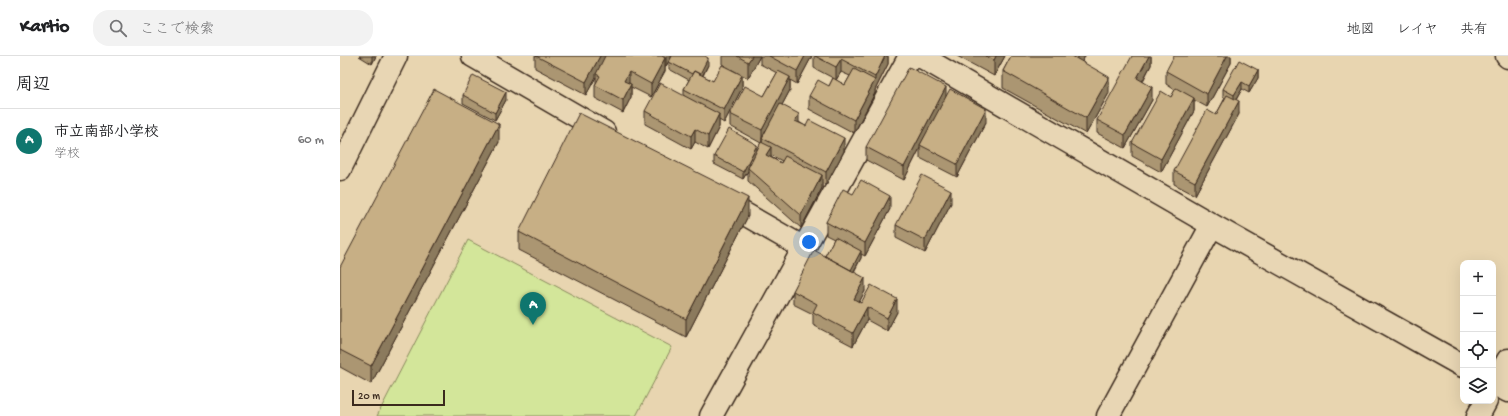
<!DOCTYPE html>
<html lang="ja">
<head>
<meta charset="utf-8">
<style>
  body { margin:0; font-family:"Gochi Hand","Klee One",sans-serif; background:#f2f2f2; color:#202124 }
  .controls { position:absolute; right:12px; bottom:12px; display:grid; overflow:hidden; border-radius:8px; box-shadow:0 4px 16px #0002 }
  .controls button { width:36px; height:36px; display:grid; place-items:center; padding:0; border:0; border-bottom:1px solid #e0e0e0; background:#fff; color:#202124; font:20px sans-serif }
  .scale { position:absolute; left:12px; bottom:10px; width:93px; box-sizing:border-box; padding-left:4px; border:2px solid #3b2a1e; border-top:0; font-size:11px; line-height:14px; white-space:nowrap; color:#3b2a1e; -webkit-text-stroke:3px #e8d6b4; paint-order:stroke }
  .you { position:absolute; left:469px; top:186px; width:14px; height:14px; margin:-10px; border:3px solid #fff; border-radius:50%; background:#1a73e8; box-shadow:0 0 0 6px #1a73e833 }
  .badge { display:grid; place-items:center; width:26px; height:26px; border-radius:50%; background:#0f766e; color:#fff; font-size:13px; font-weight:700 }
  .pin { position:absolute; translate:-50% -33px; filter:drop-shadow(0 1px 2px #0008) }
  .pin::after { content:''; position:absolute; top:21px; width:14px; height:12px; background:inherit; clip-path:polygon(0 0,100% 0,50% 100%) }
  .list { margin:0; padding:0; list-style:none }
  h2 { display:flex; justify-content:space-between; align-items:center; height:52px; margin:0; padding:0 16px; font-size:17px }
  h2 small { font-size:13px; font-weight:400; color:#757577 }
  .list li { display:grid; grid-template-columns:26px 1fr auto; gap:12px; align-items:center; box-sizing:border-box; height:64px; padding:0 16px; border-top:1px solid #e0e0e0 }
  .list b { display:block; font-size:15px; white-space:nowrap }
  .list p { margin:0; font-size:13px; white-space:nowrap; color:#757577 }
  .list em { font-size:13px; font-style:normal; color:#757577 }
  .icon { flex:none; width:22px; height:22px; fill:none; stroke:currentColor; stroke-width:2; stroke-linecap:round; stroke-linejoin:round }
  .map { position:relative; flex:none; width:1168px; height:360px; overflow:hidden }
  header { display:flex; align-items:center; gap:24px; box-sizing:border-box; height:56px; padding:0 20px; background:#fff; border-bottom:1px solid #e0e0e0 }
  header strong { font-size:19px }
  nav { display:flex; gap:22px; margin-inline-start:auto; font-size:14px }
  .search { width:280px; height:36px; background:#f2f2f2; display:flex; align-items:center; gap:10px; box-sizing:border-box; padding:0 14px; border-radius:16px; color:#757577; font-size:15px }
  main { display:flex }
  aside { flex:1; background:#fff }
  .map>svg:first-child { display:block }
  .green { fill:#d3e69a; stroke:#87885c }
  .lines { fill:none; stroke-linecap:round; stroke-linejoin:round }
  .street-casing { stroke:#3b2a1e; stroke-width:25 }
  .secondary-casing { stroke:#3b2a1e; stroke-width:25 }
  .street { stroke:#e8d6b4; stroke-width:22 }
  .secondary { stroke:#e8d6b4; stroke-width:22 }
  .wall { fill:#ab9672; stroke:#3b2a1e; fill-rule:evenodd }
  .shaded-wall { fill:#8b7a5d; stroke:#3b2a1e }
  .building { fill:#c7af85; stroke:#3b2a1e }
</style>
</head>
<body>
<header>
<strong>Kartio</strong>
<div class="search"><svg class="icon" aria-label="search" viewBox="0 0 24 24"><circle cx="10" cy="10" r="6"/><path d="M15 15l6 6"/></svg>ここで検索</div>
<nav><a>地図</a><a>レイヤ</a><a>共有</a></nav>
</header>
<main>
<aside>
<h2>周辺<small></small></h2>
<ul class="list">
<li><span class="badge">A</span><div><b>市立南部小学校</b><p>学校</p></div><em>60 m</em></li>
</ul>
</aside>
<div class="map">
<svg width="1168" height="360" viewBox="0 0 1168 360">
  <rect width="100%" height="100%" fill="#e8d5b0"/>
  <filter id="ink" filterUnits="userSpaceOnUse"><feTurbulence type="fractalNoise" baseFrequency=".025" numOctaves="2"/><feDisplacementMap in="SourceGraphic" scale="8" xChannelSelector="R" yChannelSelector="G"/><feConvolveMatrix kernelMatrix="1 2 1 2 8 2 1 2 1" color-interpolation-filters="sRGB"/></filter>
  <g filter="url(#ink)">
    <!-- green -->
    <path class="green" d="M128,184L332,291L296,360H37Z"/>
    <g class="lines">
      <!-- street casing -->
      <g class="street-casing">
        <path id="street" d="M133,0L264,76
          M580,0L872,169L1123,310
          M1167,0L1168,1
          M0,113L56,0
          M382,145L464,192
          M1153,327L1168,335
          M371,360L570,0
          M768,360L872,169"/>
      </g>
      <!-- secondary casing -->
      <g class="secondary-casing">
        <path id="secondary" d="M1153,331L1168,304
          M1138,360L1146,345"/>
      </g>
      <!-- street -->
      <use href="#street" class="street"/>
      <!-- secondary -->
      <use href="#secondary" class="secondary"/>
    </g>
    <!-- wall -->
    <path class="wall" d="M19,0H36L32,8Z
      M195,0H332L326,10H325V15L311,41L291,31V41L283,57L255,42V29L256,27V21L246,39L195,12Z
      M382,0H472L457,28L450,24V34L442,49L459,66L504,95L486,129L482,127V132L461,172L408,125V115L403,123L374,108V100L417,94L421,87L390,70V58L424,40L437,17L420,8V0L408,22L402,19V32L384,67L379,64V71L368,93L355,86L351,93L305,68V55L344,40V33L349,24L329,13V6L368,9L363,20L373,25L398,17L382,8ZM431,99L442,105L441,107L431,101Z
      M474,0H548V8L535,34V37L514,77L469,53V40L489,30L493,22L474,12ZM501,16L510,20L505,29L496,24Z
      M617,0H665L654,20Z
      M671,0H745L742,6L769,37L746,78L663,32V15Z
      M811,0V9L803,25L812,44L785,92L757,77V64Z
      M891,0V7L867,51L854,44V55L821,116L792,100V87L831,41L835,34L826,28V15Z
      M918,14V22L909,37L902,33L896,44L899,58L855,139L834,128V115L876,59L885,42L883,41V33Z
      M123,39L166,44L155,64L123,47Z
      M606,41L646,66L617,121L580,102V92L564,124L526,104V91Z
      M159,86L31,328L0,311V211Z
      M513,138L550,153L525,200L521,198V202L514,216L525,235L519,246L521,247L557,256L547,275L527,264L513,290L473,269V258L453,248V235L485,200L494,183L486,179V166Z
      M611,147L585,197L556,182V169Z
      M408,160L346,281L179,194V176Z"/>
    <!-- shaded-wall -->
    <path class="shaded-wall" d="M32,0H36L32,8Z
      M260,0H267L256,18V21L246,39V26Z
      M326,0H332L326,10Z
      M412,0H420L408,22V6Z
      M465,0H472L457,28V15Z
      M545,0H548V8L535,34V37L514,77V64L535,24V21Z
      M656,0H665L654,20V4Z
      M738,0H745L738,13Z
      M809,0H811V9L797,35V22Z
      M887,0H891V7L867,51V38Z
      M325,2V15L311,41V28Z
      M368,2V9L358,28V21Z
      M501,3V16L496,24V11Z
      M918,14V22L909,37V30Z
      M289,16V29L284,25Z
      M402,19V32L384,67V54Z
      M450,21V34L424,83L422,82V87V74Z
      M769,21V37L746,78V62Z
      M902,26V33L894,47V39Z
      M291,28V41L283,57V44Z
      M606,31V44L580,89V92L564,124V111Z
      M812,31V44L785,92V79Z
      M166,36V44L155,64V57Z
      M854,42V55L821,116V103Z
      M899,45V58L855,139V126Z
      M646,53V66L617,121V108Z
      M379,58V71L368,93V80Z
      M459,58V71L455,65Z
      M159,68V86L31,328V310Z
      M355,73V86L351,93V80Z
      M504,82V95L486,129V116Z
      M417,89V96L408,112V115L403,123V116Z
      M431,91V104L426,99Z
      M482,119V132L461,172V159Z
      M611,134V147L585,197V184Z
      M550,140V153L525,200V187Z
      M408,142V160L346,281V263Z
      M521,195V202L510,222V215Z
      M525,222V235L514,256V243Z
      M557,243V256L547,275V262Z
      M527,251V264L513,290V277Z"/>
    <!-- building -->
    <path class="building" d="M196,0H260L246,26Z
      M265,0H322L325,2L311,28L289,16L284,25L291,28L283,44L255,29L260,20L256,18Z
      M332,0H365L368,2L360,18L354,15L352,18L329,6Z
      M397,0H412L408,6Z
      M429,0H465L457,15Z
      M475,0H545L535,21L501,3L496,11Z
      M646,0H656L654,4Z
      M671,0H732L769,21L746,62L663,15Z
      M792,0H809L797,22L812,31L785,79L757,64Z
      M834,0H887L867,38L826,15Z
      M899,4L918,14L909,30L902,26L894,39L883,33Z
      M382,9L402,19L384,54L344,33L354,15L373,25Z
      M569,11L606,31L564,111L526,91Z
      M514,13L535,24L514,64L469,40L478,24L489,30L493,22L505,29Z
      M438,15L450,21L422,74L390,58L405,30L424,40Z
      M133,19L166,36L155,57L123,39Z
      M320,27L379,58L368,80L355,73L351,80L305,55Z
      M836,32L854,42L821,103L792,87L821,35L831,41Z
      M94,33L159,68L31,310L0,294V211Z
      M610,33L646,53L617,108L580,89Z
      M887,39L899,45L855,126L834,115L867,54L876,59Z
      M440,48L459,58L455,65L466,70L469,64L504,82L486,116L422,82Z
      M239,57L408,142L346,263L179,176Z
      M389,73L417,89L403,116L374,100Z
      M421,86L431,91L426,99L441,107L445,100L482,119L461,159L408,112Z
      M582,119L611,134L585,184L556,169Z
      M521,124L550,140L525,187L486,166L503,133L513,138Z
      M495,181L521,195L511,214L485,200Z
      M474,194L525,222L514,243L521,247L531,229L557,243L547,262L527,251L513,277L473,256L477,248L453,235Z"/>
  </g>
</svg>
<div class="controls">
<button>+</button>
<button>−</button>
<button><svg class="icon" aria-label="locate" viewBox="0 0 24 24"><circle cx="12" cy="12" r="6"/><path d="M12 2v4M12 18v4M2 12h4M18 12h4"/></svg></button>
<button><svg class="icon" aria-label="layers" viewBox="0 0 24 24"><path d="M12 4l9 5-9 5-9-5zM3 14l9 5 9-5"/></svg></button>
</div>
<div class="scale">20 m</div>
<div class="you"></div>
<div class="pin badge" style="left:193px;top:269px">A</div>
</div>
</main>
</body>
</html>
